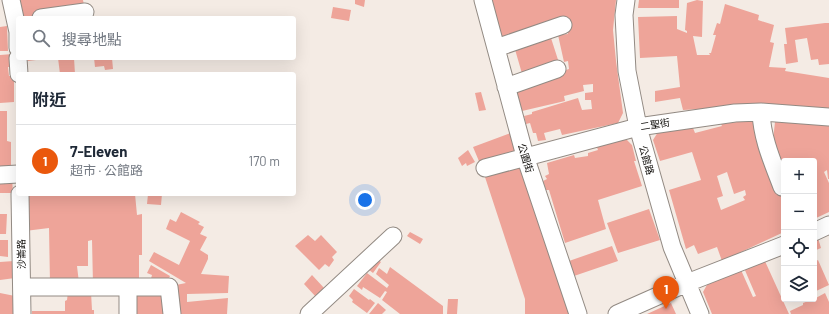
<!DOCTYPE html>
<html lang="zh-TW">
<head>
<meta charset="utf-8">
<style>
  body { margin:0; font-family:Barlow,"Noto Sans TC",sans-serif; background:#f2f2f3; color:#1f2937 }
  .controls { position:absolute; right:12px; bottom:12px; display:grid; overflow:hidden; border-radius:4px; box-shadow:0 4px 16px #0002 }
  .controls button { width:36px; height:36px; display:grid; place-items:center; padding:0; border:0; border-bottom:1px solid #e0e1e3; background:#fff; color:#1f2937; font:20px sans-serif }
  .you { position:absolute; left:365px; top:200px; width:14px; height:14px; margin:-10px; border:3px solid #fff; border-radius:50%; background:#1a73e8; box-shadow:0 0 0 6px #1a73e833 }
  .badge { display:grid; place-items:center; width:26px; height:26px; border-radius:50%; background:#ea580c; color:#fff; font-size:13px; font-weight:700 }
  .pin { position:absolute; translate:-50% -33px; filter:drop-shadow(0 1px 2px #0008) }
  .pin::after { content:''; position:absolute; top:21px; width:14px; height:12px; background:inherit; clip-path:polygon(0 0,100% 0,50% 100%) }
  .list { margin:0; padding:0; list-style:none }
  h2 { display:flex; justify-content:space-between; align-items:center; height:52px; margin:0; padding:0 16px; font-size:17px }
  h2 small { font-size:13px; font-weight:400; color:#747a83 }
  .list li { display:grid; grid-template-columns:26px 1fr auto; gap:12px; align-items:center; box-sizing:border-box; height:72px; padding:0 16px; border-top:1px solid #e0e1e3 }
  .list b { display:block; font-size:15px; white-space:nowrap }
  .list p { margin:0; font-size:13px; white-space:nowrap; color:#747a83 }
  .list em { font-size:13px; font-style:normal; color:#747a83 }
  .icon { flex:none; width:22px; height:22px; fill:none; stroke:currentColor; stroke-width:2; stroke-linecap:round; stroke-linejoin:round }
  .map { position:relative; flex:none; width:829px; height:314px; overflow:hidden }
  .search { position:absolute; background:#fff; box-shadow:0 4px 16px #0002; left:16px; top:16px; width:280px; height:44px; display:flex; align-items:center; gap:10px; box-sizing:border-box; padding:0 14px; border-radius:4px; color:#747a83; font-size:15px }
  .panel { position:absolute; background:#fff; box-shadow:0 4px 16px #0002; left:16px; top:72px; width:280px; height:124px; border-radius:4px }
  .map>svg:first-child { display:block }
  .building { fill:#eea499; fill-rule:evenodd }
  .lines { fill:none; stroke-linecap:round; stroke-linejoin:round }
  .minor-casing { stroke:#928a83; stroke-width:19 }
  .minor { stroke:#fff; stroke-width:17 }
  .labels { text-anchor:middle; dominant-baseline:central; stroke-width:3; stroke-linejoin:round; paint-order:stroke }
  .street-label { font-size:10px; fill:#0f0d0a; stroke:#fff }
</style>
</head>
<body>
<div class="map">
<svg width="829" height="314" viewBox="0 0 829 314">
  <rect width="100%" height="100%" fill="#f4ebe4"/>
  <!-- building -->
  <path class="building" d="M19,0H83L85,10L24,18Z
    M355,0H365L364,7L355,4Z
    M490,0H616L613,30L616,61L623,113L618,123L562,135L560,129L544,133L546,140L538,141L536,133H533L530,123L526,124L524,116L532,114V112L578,98L582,110L592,109L591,100H585V93L593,92V84L583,85L584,91L564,96L565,101L522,111L516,89L538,79L569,69L568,61L564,62L558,35L568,34L566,24L502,41Z
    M639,0H679V8H638Z
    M697,0L703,1L702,37L693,36L697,55H710L709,53H711L716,35H713L717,23L720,24L725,4L759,15L758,20L774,25L770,42L774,43L769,67L786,68L785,71L829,78V110L756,106L683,110L680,98L655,102V91L680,87L677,56L640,58L638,17L677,16V29L687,33V31L685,30L687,3Z
    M333,7L351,10L349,21L331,18Z
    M825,23H829V64L819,65L818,59L811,60L807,38L795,40L798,62L786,64L784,44H787L785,28Z
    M7,26L8,51H0V27Z
    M551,38L560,66L523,77L514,46Z
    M13,54V67H8L9,76H14V102L0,103V55Z
    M27,58H44V59L28,61Z
    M58,58H74L75,74H60Z
    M94,58H112L113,69L105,70L104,66L95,67Z
    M481,92L486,110L479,111L475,93Z
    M0,111H7V141L11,142V170H0Z
    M754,120L761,148L784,195V232L722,261L717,247L698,254L694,245L686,249L669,190L701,180L692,152L660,161L653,140L658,132L693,128L695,133L722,126L721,124ZM727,172L734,194L745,190L746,195L743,197L745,200L721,210L717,198L723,196L717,176Z
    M775,122L829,125V179H828L827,170L824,172L829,183V212L814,219V161H784V173L772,149Z
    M513,132L518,150L481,166L473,147Z
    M618,137L627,140L632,145L636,161H634L642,186L598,200L606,229L565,243L549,190H546L543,181L547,179L545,176L549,174L547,163L574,155L575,158L588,156V153L598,150L595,142Z
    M468,150L475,162L467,166L466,163L462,166L458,158Z
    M521,163L573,314H525V299L484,174Z
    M12,178L13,193H0V179Z
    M23,194H135L137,215L142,214V255H139V285L93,284L92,240L88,241V266H77L79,283H50L49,228L25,231Z
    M148,194H162L161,205L147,204Z
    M649,209L660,240L618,253L607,223Z
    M181,212L200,222L198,224L204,227L200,234L207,237L200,250L208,255V259L201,274L229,276L228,293L187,294V302L228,298L227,314H175L176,285L186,283L149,261L154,252L179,265L190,241L166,229L170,219L176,222Z
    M0,214H7L6,234H0Z
    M410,232L423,239L420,244L407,236Z
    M308,235L315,241L321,235L337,252L332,257L334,260L329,267L325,264L319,270L295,246Z
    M818,238L821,248L814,251V240Z
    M0,240H8V257L0,256Z
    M612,246L618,261L574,276L569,261Z
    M374,257L381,262L373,273L364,266Z
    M764,259L789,314H712L703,292L708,283L741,270L753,297L756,296L744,268Z
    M818,260L829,285L814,292V262Z
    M14,261L15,278L0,280V262Z
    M151,265L170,276L166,284L150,282L152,275L147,273Z
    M390,267L443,306V314H400L382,300L387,292L385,291L380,298L363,287L362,290L357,286L367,273L387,288L389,285L376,274L379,268L387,274Z
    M312,275L325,289L316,297L304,284Z
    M354,289L369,300L370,299L375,303L367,313L352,302L353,300L349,296Z
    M135,290L164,292V314H134Z
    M68,292H91L92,310H94V314H32V311H65V301L67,300Z
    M0,293L15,296L16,314H0Z
    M825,293L829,302V314H791L790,311L803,305V303L814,299Z
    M448,299H458L457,314H447Z
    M378,303L386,310L382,314H369Z
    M671,303L676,314H647Z"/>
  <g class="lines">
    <!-- minor casing -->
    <g class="minor-casing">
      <path id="minor" d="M11,0L18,32V48
        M483,0L525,156L578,314
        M626,0L624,15L627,71L638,127L672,247L700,314
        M41,18L85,12
        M496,48L563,25
        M18,58L19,74
        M506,87L557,69
        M761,112C762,139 773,163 782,187
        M485,168L638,127L735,113L761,112L829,117
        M0,175L18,174
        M20,194L22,314
        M814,232L829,225
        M22,287H169L172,314
        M128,314V287
        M309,314L393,236
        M617,314L687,283L784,245"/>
    </g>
    <!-- minor -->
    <use href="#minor" class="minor"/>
  </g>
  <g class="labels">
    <!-- street labels -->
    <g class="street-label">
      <text transform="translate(655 124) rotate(-9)">二聖街</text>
      <text transform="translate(526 158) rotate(73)">公園街</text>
      <text transform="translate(647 160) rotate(74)">公館路</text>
      <text transform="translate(21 254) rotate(-91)">沙崙路</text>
    </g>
  </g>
</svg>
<div class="controls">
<button>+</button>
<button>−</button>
<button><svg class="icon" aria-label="locate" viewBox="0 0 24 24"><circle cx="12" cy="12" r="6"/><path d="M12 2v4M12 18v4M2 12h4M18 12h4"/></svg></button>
<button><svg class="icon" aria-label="layers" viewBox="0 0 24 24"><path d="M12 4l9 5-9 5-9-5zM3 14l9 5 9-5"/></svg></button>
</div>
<div class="you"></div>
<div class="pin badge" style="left:666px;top:309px">1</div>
<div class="search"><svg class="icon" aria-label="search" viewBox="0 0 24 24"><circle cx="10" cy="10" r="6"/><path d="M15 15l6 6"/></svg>搜尋地點</div>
<section class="panel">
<h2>附近<small></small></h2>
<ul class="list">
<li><span class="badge">1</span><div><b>7-Eleven</b><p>超市 · 公館路</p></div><em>170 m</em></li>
</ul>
</section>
</div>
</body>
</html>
